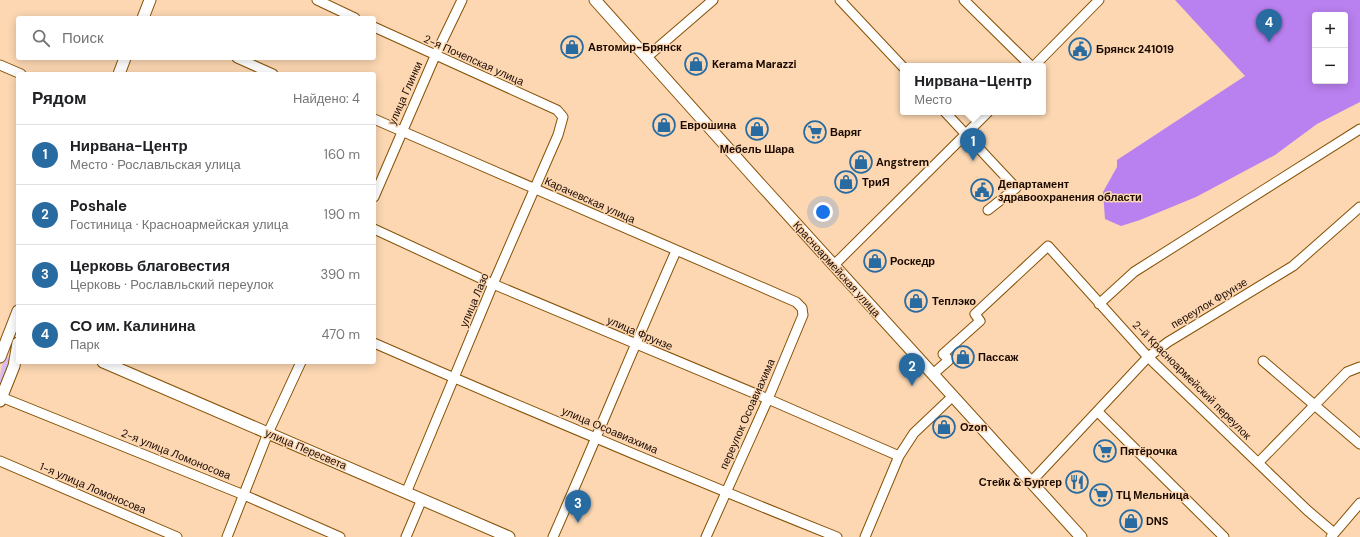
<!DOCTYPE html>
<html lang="ru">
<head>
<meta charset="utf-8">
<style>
  body { margin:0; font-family:"DM Sans",sans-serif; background:#f6f6f6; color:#202124 }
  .controls { position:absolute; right:12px; top:12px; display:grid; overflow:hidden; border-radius:4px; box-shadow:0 2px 10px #0003 }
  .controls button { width:36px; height:36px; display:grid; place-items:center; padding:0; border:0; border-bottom:1px solid #e0e0e0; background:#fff; color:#202124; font:20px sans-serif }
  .you { position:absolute; left:823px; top:212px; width:14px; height:14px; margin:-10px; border:3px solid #fff; border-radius:50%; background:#1a73e8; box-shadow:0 0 0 6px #1a73e833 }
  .badge { display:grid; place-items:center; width:26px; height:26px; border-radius:50%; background:#286ba1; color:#fff; font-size:13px; font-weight:700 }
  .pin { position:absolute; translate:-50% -33px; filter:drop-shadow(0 1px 2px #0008) }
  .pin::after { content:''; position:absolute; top:21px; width:14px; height:12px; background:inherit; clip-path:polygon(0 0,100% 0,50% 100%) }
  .popup { position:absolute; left:900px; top:63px; width:146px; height:52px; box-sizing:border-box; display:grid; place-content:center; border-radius:4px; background:#fff; filter:drop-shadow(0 1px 3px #0005); font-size:13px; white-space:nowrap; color:#757577 }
  .popup b { font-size:15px; color:#202124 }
  .popup::after { content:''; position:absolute; left:50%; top:100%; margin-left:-8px; border:8px solid transparent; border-top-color:#fff }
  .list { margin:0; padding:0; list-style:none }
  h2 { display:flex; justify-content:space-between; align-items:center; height:52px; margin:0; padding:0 16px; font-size:17px }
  h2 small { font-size:13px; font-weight:400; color:#757577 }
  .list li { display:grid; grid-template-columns:26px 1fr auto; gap:12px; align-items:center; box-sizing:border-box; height:60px; padding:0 16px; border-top:1px solid #e0e0e0 }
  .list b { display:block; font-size:15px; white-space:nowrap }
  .list p { margin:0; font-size:13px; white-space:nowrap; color:#757577 }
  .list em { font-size:13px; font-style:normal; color:#757577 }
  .icon { flex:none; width:22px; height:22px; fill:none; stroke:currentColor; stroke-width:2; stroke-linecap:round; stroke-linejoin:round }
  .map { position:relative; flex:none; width:1360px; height:537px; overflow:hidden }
  .search { position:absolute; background:#fff; box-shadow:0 2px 10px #0003; left:16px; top:16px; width:360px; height:44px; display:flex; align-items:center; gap:10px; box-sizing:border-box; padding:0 14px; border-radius:4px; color:#757577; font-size:15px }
  .panel { position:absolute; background:#fff; box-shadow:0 2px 10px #0003; left:16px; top:72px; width:360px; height:292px; border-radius:4px }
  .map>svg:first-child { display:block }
  .green { fill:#d6bcf4 }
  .forest { fill:#b980ef; fill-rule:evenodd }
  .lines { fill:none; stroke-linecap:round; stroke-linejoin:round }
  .minor-casing { stroke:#865004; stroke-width:11 }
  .major-casing { stroke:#865004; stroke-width:13 }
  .minor { stroke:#fff; stroke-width:9 }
  .major { stroke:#fff; stroke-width:11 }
  .labels { text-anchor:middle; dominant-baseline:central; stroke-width:3; stroke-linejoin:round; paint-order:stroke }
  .poi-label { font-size:11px; font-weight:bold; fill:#1b0a00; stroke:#fcd7b2; text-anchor:start }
  .street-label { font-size:11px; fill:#1b0a00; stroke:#fcd7b2 }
</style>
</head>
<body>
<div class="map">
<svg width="1360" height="537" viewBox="0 0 1360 537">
  <rect width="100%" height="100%" fill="#fcd7b2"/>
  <!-- green -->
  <path class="green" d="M7,357L10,358V361L0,386C0,376 0,364 7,357Z"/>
  <!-- forest -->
  <path class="forest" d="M1175,0H1360V102L1317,124L1275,155L1196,197L1140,220L1121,226L1105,219L1103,192L1117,167V160L1245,76ZM1315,15H1345V81H1315Z"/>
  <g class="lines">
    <!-- minor casing -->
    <g class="minor-casing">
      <path id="minor" d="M317,0L355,18
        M840,0L903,67
        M964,0L1031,66
        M374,27L557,110L563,117L558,135L493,284L406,493
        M647,57L713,0
        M237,58L273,74
        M0,65L21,74
        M1034,66L1099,0
        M945,112L1016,188L988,210
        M374,119L796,302L802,308L803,315L768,399L706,537
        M374,197L435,56L462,0
        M374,229L493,284L768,399L899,456
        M834,265L988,112
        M1099,304L1134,272L1360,129
        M374,343C527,410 682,475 837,537
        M1263,361L1360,444
        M933,374L949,360L943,354L980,321L975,314L1048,246L1148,357L1307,510L1334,533
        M1,397L244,495L340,537
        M1098,412L1224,537
        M0,461L177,537
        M1258,463L1347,372L1360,367
        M1031,482L1148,357L1168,342L1293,266L1360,207
        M227,537L268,433L301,362
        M406,537L422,499
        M553,537C595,442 634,346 676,251
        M865,537L899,456L914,433L953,396
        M1331,537L1360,503"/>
    </g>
    <!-- major casing -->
    <g class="major-casing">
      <path id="major" d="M595,0L760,184L1081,537
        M143,18L150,0
        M119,74L125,58
        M0,357L18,311
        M103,362L509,537
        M0,401L14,366L18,343"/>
    </g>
    <!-- minor -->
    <use href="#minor" class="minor"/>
    <!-- major -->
    <use href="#major" class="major"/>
  </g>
  <!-- icons -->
  <defs>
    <g id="shop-ring" transform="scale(1.15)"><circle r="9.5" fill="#fcd7b2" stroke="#286ba1" stroke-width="1.5"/><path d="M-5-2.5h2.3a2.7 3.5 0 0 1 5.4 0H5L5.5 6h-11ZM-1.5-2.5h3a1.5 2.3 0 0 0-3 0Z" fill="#286ba1"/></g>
    <g id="civic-ring" transform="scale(1.15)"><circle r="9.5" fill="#fcd7b2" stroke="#286ba1" stroke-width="1.5"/><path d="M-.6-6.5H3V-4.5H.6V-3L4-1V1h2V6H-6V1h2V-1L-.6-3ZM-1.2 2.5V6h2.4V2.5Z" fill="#286ba1"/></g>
    <g id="supermarket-ring" transform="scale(1.15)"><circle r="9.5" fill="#fcd7b2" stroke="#286ba1" stroke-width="1.5"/><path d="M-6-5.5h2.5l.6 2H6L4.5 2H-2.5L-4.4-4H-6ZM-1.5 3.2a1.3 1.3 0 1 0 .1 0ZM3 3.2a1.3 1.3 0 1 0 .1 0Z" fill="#286ba1"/></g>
    <g id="restaurant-ring" transform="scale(1.15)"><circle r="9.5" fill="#fcd7b2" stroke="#286ba1" stroke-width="1.5"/><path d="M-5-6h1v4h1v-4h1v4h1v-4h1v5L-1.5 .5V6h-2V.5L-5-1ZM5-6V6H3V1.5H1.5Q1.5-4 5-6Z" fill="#286ba1"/></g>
  </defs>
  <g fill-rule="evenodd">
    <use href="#shop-ring" x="572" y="47"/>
    <use href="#civic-ring" x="1080" y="49"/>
    <use href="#shop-ring" x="696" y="64"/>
    <use href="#shop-ring" x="664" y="125"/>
    <use href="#shop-ring" x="757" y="129"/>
    <use href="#supermarket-ring" x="815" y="132"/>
    <use href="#shop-ring" x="861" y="162"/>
    <use href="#shop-ring" x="846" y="182"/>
    <use href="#civic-ring" x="982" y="190"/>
    <use href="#shop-ring" x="875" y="261"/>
    <use href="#shop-ring" x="916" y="301"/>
    <use href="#shop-ring" x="963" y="357"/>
    <use href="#shop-ring" x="944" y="427"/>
    <use href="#supermarket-ring" x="1105" y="451"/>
    <use href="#restaurant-ring" x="1077" y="482"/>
    <use href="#supermarket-ring" x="1101" y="495"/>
    <use href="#shop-ring" x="1131" y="521"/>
  </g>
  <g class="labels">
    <!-- poi labels -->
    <g class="poi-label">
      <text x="588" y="47">Автомир-Брянск</text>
      <text x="1096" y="49">Брянск 241019</text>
      <text x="712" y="64">Kerama Marazzi</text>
      <text x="680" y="125">Еврошина</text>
      <text x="830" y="132">Варяг</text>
      <text x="757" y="149" text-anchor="middle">Мебель Шара</text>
      <text x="876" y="162">Angstrem</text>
      <text x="862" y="182">ТриЯ</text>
      <text x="998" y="184">Департамент<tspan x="998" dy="13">здравоохранения области</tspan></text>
      <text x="890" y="261">Роскедр</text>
      <text x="932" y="301">Теплэко</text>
      <text x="978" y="357">Пассаж</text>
      <text x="960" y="427">Ozon</text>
      <text x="1120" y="451">Пятёрочка</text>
      <text x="1062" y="482" text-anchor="end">Стейк &amp; Бургер</text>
      <text x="1116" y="495">ТЦ Мельница</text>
      <text x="1146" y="521">DNS</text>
    </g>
    <!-- street labels -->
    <g class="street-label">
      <text transform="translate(474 60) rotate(24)">2-я Почепская улица</text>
      <text transform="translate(405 93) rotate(-66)">улица Глинки</text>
      <text transform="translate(590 200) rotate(24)">Карачевская улица</text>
      <text transform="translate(837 269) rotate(48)">Красноармейская улица</text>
      <text transform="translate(474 300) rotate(-67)">улица Лазо</text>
      <text transform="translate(1209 303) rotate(-31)">переулок Фрунзе</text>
      <text transform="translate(640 333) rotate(23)">улица Фрунзе</text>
      <text transform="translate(1192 380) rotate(45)">2-й Красноармейский переулок</text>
      <text transform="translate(747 414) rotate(-66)">переулок Осоавиахима</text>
      <text transform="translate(610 430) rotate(23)">улица Осоавиахима</text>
      <text transform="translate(306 449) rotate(23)">улица Пересвета</text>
      <text transform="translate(176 454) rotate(22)">2-я улица Ломоносова</text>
      <text transform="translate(93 488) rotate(23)">1-я улица Ломоносова</text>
    </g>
  </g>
</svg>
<div class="controls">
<button>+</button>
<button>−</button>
</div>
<div class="you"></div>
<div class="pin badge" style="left:973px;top:161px">1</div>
<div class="popup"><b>Нирвана-Центр</b>Место</div>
<div class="pin badge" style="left:912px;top:386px">2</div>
<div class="pin badge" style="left:578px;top:523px">3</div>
<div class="pin badge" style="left:1269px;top:42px">4</div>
<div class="search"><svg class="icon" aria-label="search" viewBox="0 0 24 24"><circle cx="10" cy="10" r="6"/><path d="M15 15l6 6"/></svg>Поиск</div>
<section class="panel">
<h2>Рядом<small>Найдено: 4</small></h2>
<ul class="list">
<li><span class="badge">1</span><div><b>Нирвана-Центр</b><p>Место · Рославльская улица</p></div><em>160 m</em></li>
<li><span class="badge">2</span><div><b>Poshale</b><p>Гостиница · Красноармейская улица</p></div><em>190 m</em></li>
<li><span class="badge">3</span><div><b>Церковь благовестия</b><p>Церковь · Рославльский переулок</p></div><em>390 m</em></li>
<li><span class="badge">4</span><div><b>СО им. Калинина</b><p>Парк</p></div><em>470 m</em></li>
</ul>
</section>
</div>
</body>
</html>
